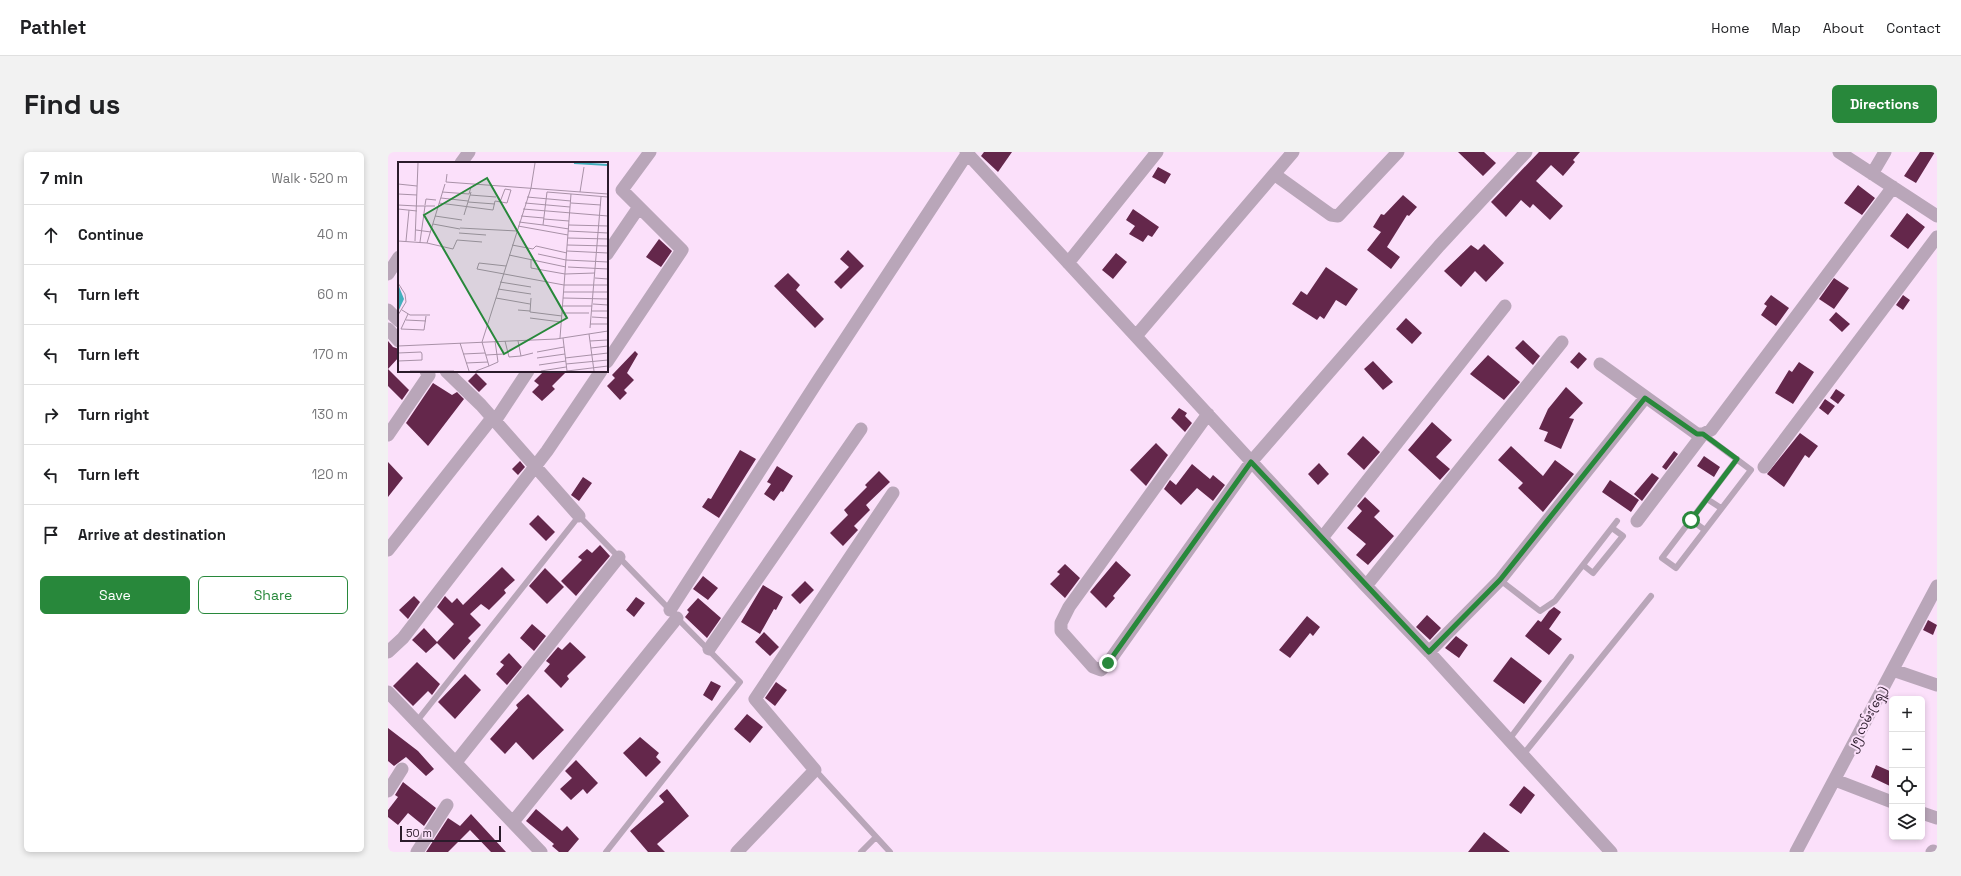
<!DOCTYPE html>
<html lang="en">
<head>
<meta charset="utf-8">
<style>
  body { margin:0; font-family:"Space Grotesk","Noto Sans Myanmar",sans-serif; background:#f2f2f2; color:#202124 }
  .controls { position:absolute; right:12px; bottom:12px; display:grid; overflow:hidden; border-radius:6px; box-shadow:0 2px 6px #0003 }
  .controls button { width:36px; height:36px; display:grid; place-items:center; padding:0; border:0; border-bottom:1px solid #e0e0e0; background:#fff; color:#202124; font:20px sans-serif }
  .scale { position:absolute; left:12px; bottom:10px; width:101px; box-sizing:border-box; padding-left:4px; border:2px solid #2b1b2b; border-top:0; font-size:11px; line-height:14px; white-space:nowrap; color:#2b1b2b; -webkit-text-stroke:3px #fbe0fa; paint-order:stroke }
  .stop { position:absolute; width:12px; height:12px; margin:-9px; border:3px solid #28883b; border-radius:50%; background:#fff }
  .stop.end { background:#28883b; border-color:#fff; box-shadow:0 1px 4px #0008 }
  .list { margin:0; padding:0; list-style:none }
  h2 { display:flex; justify-content:space-between; align-items:center; height:52px; margin:0; padding:0 16px; font-size:17px }
  h2 small { font-size:13px; font-weight:400; color:#757577 }
  .list li { display:grid; grid-template-columns:26px 1fr auto; gap:12px; align-items:center; box-sizing:border-box; height:60px; padding:0 16px; border-top:1px solid #e0e0e0 }
  .list b { display:block; font-size:15px; white-space:nowrap }
  .list em { font-size:13px; font-style:normal; color:#757577 }
  .actions { display:flex; gap:8px; padding:12px 16px }
  .actions a { flex:1; padding:9px 0; border:1px solid #28883b; border-radius:6px; text-align:center; font-size:14px; color:#28883b }
  .actions .main { background:#28883b; color:#fff }
  .icon { flex:none; width:22px; height:22px; fill:none; stroke:currentColor; stroke-width:2; stroke-linecap:round; stroke-linejoin:round }
  .map { position:relative; flex:none; width:1549px; height:700px; overflow:hidden; border-radius:6px }
  header { display:flex; align-items:center; gap:24px; box-sizing:border-box; height:56px; padding:0 20px; background:#fff; border-bottom:1px solid #e0e0e0 }
  header strong { font-size:19px }
  nav { display:flex; gap:22px; margin-inline-start:auto; font-size:14px }
  .intro { display:flex; align-items:center; justify-content:space-between; box-sizing:border-box; height:96px; padding:0 24px }
  h1 { margin:0; font-size:28px }
  .button { padding:10px 18px; border-radius:6px; background:#28883b; color:#fff; font-size:14px; font-weight:700 }
  main { display:flex; gap:24px; padding:0 24px }
  aside { flex:1; background:#fff; border-radius:6px; box-shadow:0 2px 6px #0003 }
  .map>svg:first-child { display:block }
  .building { fill:#64274b }
  .lines { fill:none; stroke-linecap:round; stroke-linejoin:round }
  .lane { stroke:#b9a6b9; stroke-width:6 }
  .street { stroke:#b9a6b9; stroke-width:13 }
  .route { stroke:#28883b; stroke-width:5 }
  .labels { text-anchor:middle; dominant-baseline:central; stroke-width:4; stroke-linejoin:round; paint-order:stroke }
  .street-label { font-size:12px; fill:#2b1b2b; stroke:#fbe0fa }
  .inset-river { fill:none; stroke:#43afbd; stroke-width:2 }
  .inset-road { fill:none; stroke:#a891a7; stroke-width:1 }
  .view { fill:#28883b; fill-opacity:0.15; stroke:#28883b; stroke-width:2 }
  .inset-edge { fill:none; stroke:#2b1b2b; stroke-width:2 }
</style>
</head>
<body>
<header>
<strong>Pathlet</strong>
<nav><a>Home</a><a>Map</a><a>About</a><a>Contact</a></nav>
</header>
<div class="intro"><h1>Find us</h1><a class="button">Directions</a></div>
<main>
<aside>
<h2>7 min<small>Walk · 520 m</small></h2>
<ul class="list">
<li><svg class="icon" aria-label="ahead" viewBox="0 0 24 24"><path d="M12 20V5M6 11l6-6 6 6"/></svg><div><b>Continue</b></div><em>40 m</em></li>
<li><svg class="icon" aria-label="left" viewBox="0 0 24 24"><path d="M17 20v-9H6M10 6l-5 5 5 5"/></svg><div><b>Turn left</b></div><em>60 m</em></li>
<li><svg class="icon" aria-label="left" viewBox="0 0 24 24"><path d="M17 20v-9H6M10 6l-5 5 5 5"/></svg><div><b>Turn left</b></div><em>170 m</em></li>
<li><svg class="icon" aria-label="right" viewBox="0 0 24 24"><path d="M7 20v-9h11M14 6l5 5-5 5"/></svg><div><b>Turn right</b></div><em>130 m</em></li>
<li><svg class="icon" aria-label="left" viewBox="0 0 24 24"><path d="M17 20v-9H6M10 6l-5 5 5 5"/></svg><div><b>Turn left</b></div><em>120 m</em></li>
<li><svg class="icon" aria-label="arrive" viewBox="0 0 24 24"><path d="M6 21V4h12l-3 4 3 4H6"/></svg><div><b>Arrive at destination</b></div></li>
</ul>
<div class="actions"><a class="main">Save</a><a>Share</a></div>
</aside>
<div class="map">
<svg width="1549" height="700" viewBox="0 0 1549 700">
  <rect width="100%" height="100%" fill="#fbe0fa"/>
  <!-- building -->
  <path class="building" d="M596,0H624L610,20L593,4Z
    M1070,0H1096L1108,11L1095,24Z
    M1151,0H1192L1185,8L1187,10L1175,24L1163,13L1148,29L1175,54L1162,68L1145,52L1142,56L1133,48L1118,65L1103,50Z
    M1532,0H1547L1528,31L1516,24Z
    M770,15L783,22L777,32L764,25Z
    M1470,33L1487,46L1474,63L1456,51Z
    M1015,43L1029,55L1021,64L1019,63L999,95L1012,105L1003,117L979,98L993,80L985,75L993,62L996,63Z
    M745,57L771,75L764,85L760,83L755,90L741,82L747,74L738,68Z
    M1519,61L1537,75L1520,97L1502,84Z
    M271,87L284,99L273,115L258,105Z
    M1096,92L1116,111L1098,130L1087,119L1073,135L1056,119L1083,93L1090,98Z
    M460,98L476,114L453,137L446,130L461,115L452,107Z
    M728,101L739,110L725,127L714,118Z
    M938,115L970,137L958,154L948,148L936,167L932,164L929,168L904,152L913,139L919,143Z
    M400,121L412,133L408,138L436,167L427,176L386,134Z
    M1446,126L1461,136L1446,157L1431,147Z
    M1383,143L1401,156L1388,174L1373,163L1379,154L1376,152Z
    M1515,143L1522,148L1515,158L1508,153Z
    M1448,160L1462,172L1454,180L1441,168Z
    M1018,166L1034,181L1024,192L1008,177Z
    M1135,188L1152,204L1145,213L1127,196Z
    M0,189L5,195L11,197V205L0,217L21,238L14,248L0,234Z
    M247,199L250,202L239,221L246,228L236,238L239,241L232,248L219,234L227,226L224,223Z
    M1191,200L1199,207L1190,217L1182,210Z
    M1100,203L1132,230L1116,248L1082,222Z
    M985,209L1005,230L995,238L976,217Z
    M1411,210L1426,220L1405,252L1387,241L1401,218L1404,220Z
    M156,219H179L164,234L167,237L154,249L144,240L151,233L146,229Z
    M88,221L99,232L91,240L80,229Z
    M45,231L64,243L69,240L76,247L40,294L18,271Z
    M1178,235L1195,251L1181,266L1186,267L1173,297L1156,289L1160,280L1151,277L1160,257Z
    M1448,237L1457,243L1450,252L1442,246Z
    M1437,247L1447,254L1440,263L1431,256Z
    M791,256L799,261L797,264L804,271L797,280L783,266Z
    M1044,270L1064,288L1048,305L1062,317L1052,328L1020,298Z
    M1412,281L1430,294L1421,306L1417,303L1396,335L1379,322Z
    M975,284L992,300L976,318L959,302Z
    M768,291L780,303L758,334L742,318Z
    M1123,294L1155,324L1167,308L1186,322L1155,360L1130,336L1135,331L1110,308Z
    M352,298L368,307L331,366L314,355L320,346L323,347Z
    M1286,299L1290,302L1278,318L1274,315Z
    M1316,304L1332,315L1326,325L1309,314Z
    M132,309L137,315L130,323L124,317Z
    M0,310L15,326L0,345Z
    M931,311L941,322L930,333L920,322Z
    M804,312L822,327L825,323L837,333L825,349L809,336L793,353L776,337L782,328L788,333Z
    M389,314L405,324L395,340L393,339L386,349L376,342L383,332L379,330Z
    M491,319L502,330L478,353L482,358L466,374L470,378L455,394L442,381L460,363L456,358L479,335L477,333Z
    M1264,321L1271,326L1254,349L1246,342Z
    M195,325L204,331L191,349L183,343Z
    M1222,328L1251,348L1243,360L1214,340Z
    M977,345L992,359L986,365L1006,384L980,413L968,403L978,392L959,376L974,359L969,354Z
    M150,363L167,380L158,389L141,372Z
    M212,393L222,404L188,444L173,429L194,408L190,405L199,397L204,401Z
    M728,409L743,423L725,444L727,446L718,456L702,440Z
    M677,412L692,426L677,446L662,432L672,422L669,420Z
    M114,415L127,428L116,438L118,441L101,458L93,452L82,462L93,473L80,486L83,489L66,508L49,491L38,501L24,488L36,476L49,490L66,472L49,455L57,444L64,451L69,446L75,453Z
    M157,416L176,435L159,452L141,434Z
    M315,424L330,436L320,448L305,437Z
    M417,429L426,438L412,452L403,443Z
    M375,433L395,445L388,458L386,457L372,482L353,470Z
    M26,444L32,450L20,467L11,458Z
    M248,445L257,451L246,465L238,458Z
    M310,446L333,466L319,486L297,465L301,460L299,458Z
    M1166,455L1173,460L1161,477L1174,487L1161,503L1137,484L1150,468L1153,470L1161,459Z
    M1039,463L1053,476L1042,488L1028,475Z
    M919,464L932,475L925,484L922,481L902,506L891,498Z
    M1540,468L1549,473L1545,483L1535,478Z
    M144,472L158,484L146,499L132,486Z
    M376,480L391,495L382,504L367,490Z
    M1068,484L1080,493L1071,506L1057,496Z
    M182,490L198,505L179,524L181,527L173,536L156,519L162,512L158,509L170,495L174,498Z
    M121,501L134,515L119,533L108,522L116,513L112,510Z
    M1123,505L1154,529L1136,552L1105,529Z
    M29,510L52,532L44,543L40,539L25,554L5,534Z
    M77,522L93,538L67,567L50,550Z
    M323,529L333,534L324,549L315,543Z
    M388,530L399,538L387,554L377,546Z
    M140,542L176,578L145,608L128,590L117,602L102,587L130,556L128,553Z
    M359,562L375,575L362,591L346,577Z
    M0,576L30,599L46,617L38,624L18,605L6,614L0,609Z
    M252,585L271,601L268,605L273,610L258,625L235,601Z
    M188,608L210,631L199,642L195,637L183,648L172,637L184,626L177,619Z
    M1488,613L1504,620V635L1483,625Z
    M15,630L48,656L36,674L20,661L10,673L0,665V658L10,645L7,643Z
    M1136,634L1147,643L1133,662L1121,653Z
    M279,637L301,664L269,692L277,700H260L242,679L276,650L271,644Z
    M148,657L174,679L179,674L191,687L180,700H171L164,694L166,692L138,669Z
    M83,662L118,700H103L82,678L60,700H38L60,666L72,674Z
    M1096,680L1122,700H1080Z"/>
  <g class="lines">
    <!-- lane -->
    <path class="lane" d="M1315,282L1363,318L1288,416L1274,406L1349,307
      M1319,347L1333,356
      M1303,368L1317,378
      M1195,413L1205,421L1235,384L1224,376
      M1112,428L1152,459L1167,449L1229,369
      M29,569L191,364L282,458
      M1120,589L1183,505
      M1134,604L1263,444
      M427,618L502,700
      M218,700L352,530L288,465
      M473,700L488,685"/>
    <!-- street -->
    <path class="street" d="M578,0L978,434L1041,500L1223,700
      M1451,0L1549,64
      M73,11L81,0
      M886,22L943,63L950,64L1010,0
      M1484,22L1497,0
      M219,102L251,55
      M680,111L769,0
      M0,122L11,105
      M0,158L11,169
      M0,177L11,189
      M748,184L905,0
      M219,210L294,98L234,38L262,0
      M1212,212L1309,282H1315L1323,278L1505,35
      M58,219L93,253L191,364
      M820,262L681,455L673,471V479L705,515L713,518L720,511L863,310L1051,94L1138,0
      M107,269L140,219
      M0,283L41,223L38,219
      M1376,315L1549,85
      M1249,369L1315,282
      M934,386L1117,154
      M0,398L104,266
      M978,434L1174,190
      M282,458L431,227L579,2
      M321,497L473,277
      M0,500L15,486L159,299L213,219
      M1041,500L1112,428L1257,246
      M1505,518L1549,533
      M0,540L153,700
      M68,610L231,405
      M1447,628L1504,650
      M0,639L14,617
      M1534,661L1549,666
      M125,670L289,466
      M29,700L59,653
      M349,700L427,618L367,547L505,341
      M1408,700L1549,434
      M1544,700L1545,699"/>
  </g>
  <g class="lines">
    <!-- route -->
    <path class="route" d="M720,511L863,310L1041,500L1112,428L1257,246L1309,282H1315L1349,307L1303,368"/>
  </g>
  <g class="labels">
    <!-- street labels -->
    <g class="street-label">
      <text transform="translate(1479 567) rotate(-62)">၂၅ လမ်း(ရှေ့)</text>
    </g>
  </g>
  <!-- overview -->
  <g transform="translate(10 10)">
    <rect width="210" height="210" fill="#fbe0fa"/>
    <path d="M0,122L6,137L0,150Z" fill="#43afbd"/>
    <path class="inset-river" d="M176,1L210,3"/>
    <path class="inset-road" d="M49,12L48,20L210,32M0,22L19,24M44,30L71,32L73,25M182,30L186,5M0,32L19,33M72,33L98,35M129,35L173,39M43,36L70,39M70,40L97,42M41,41L95,48L97,39L109,41L113,28L107,27L102,40M127,41L172,45M173,41L203,43M0,43L19,44M27,43L28,37L38,38M19,44H37M0,47L19,49M125,47L210,54M66,53L73,30M37,54L64,58M123,54L146,56M146,57L171,59M121,60L145,63M35,62L62,67M171,63L210,64M120,64L170,73M62,66L119,69M171,67L145,63L149,30L210,35M18,68L33,70M170,69L210,71M61,71L88,73M170,76L210,77M0,79L29,81L55,87L59,78L84,80M8,79L11,48M17,79L20,1M22,80L27,44M29,81L47,22M114,83L135,87L138,84L169,91M169,83L210,84M169,89L210,91M140,92L168,98L210,100M111,93L168,105M133,97V106L167,112L197,111M108,104L81,101L79,107L166,123H210M170,105L210,107M197,116L210,117M102,120L133,125M0,121L7,132L8,140L0,153M100,127L133,132M166,130H210M98,136L132,142M133,136L132,150L164,154M165,136L210,137M195,142L210,143M164,144H194M4,148L12,153H32M120,148L132,149M194,149H210M164,151H191M10,152L3,167L26,168L28,154M194,155L210,156M132,156L163,160M8,158L28,159M192,162H210M192,166L203,35M191,172L196,209M162,176L173,32M165,176L169,209M107,179L111,195L123,194M120,179L123,194L135,191M192,179L209,178M62,181L71,209M0,184L158,177L210,169M193,186L210,184M139,190L166,185M0,191L23,190L24,192V198L0,199M65,192L87,191M88,193L106,192M139,196L167,192M167,196L210,191M68,201L90,200M168,202L210,198M141,203L168,199M91,204L100,200L97,179M12,209H56M78,209L91,204L84,180L133,26L137,1M143,209L168,205M169,209L210,204"/>
    <path class="view" d="M89,16L169,156L106,192L26,53Z"/>
    <rect width="210" height="210" class="inset-edge"/>
  </g>
</svg>
<div class="controls">
<button>+</button>
<button>−</button>
<button><svg class="icon" aria-label="locate" viewBox="0 0 24 24"><circle cx="12" cy="12" r="6"/><path d="M12 2v4M12 18v4M2 12h4M18 12h4"/></svg></button>
<button><svg class="icon" aria-label="layers" viewBox="0 0 24 24"><path d="M12 4l9 5-9 5-9-5zM3 14l9 5 9-5"/></svg></button>
</div>
<div class="scale">50 m</div>
<div class="stop" style="left:1303px;top:368px"></div>
<div class="stop end" style="left:720px;top:511px"></div>
</div>
</main>
</body>
</html>
